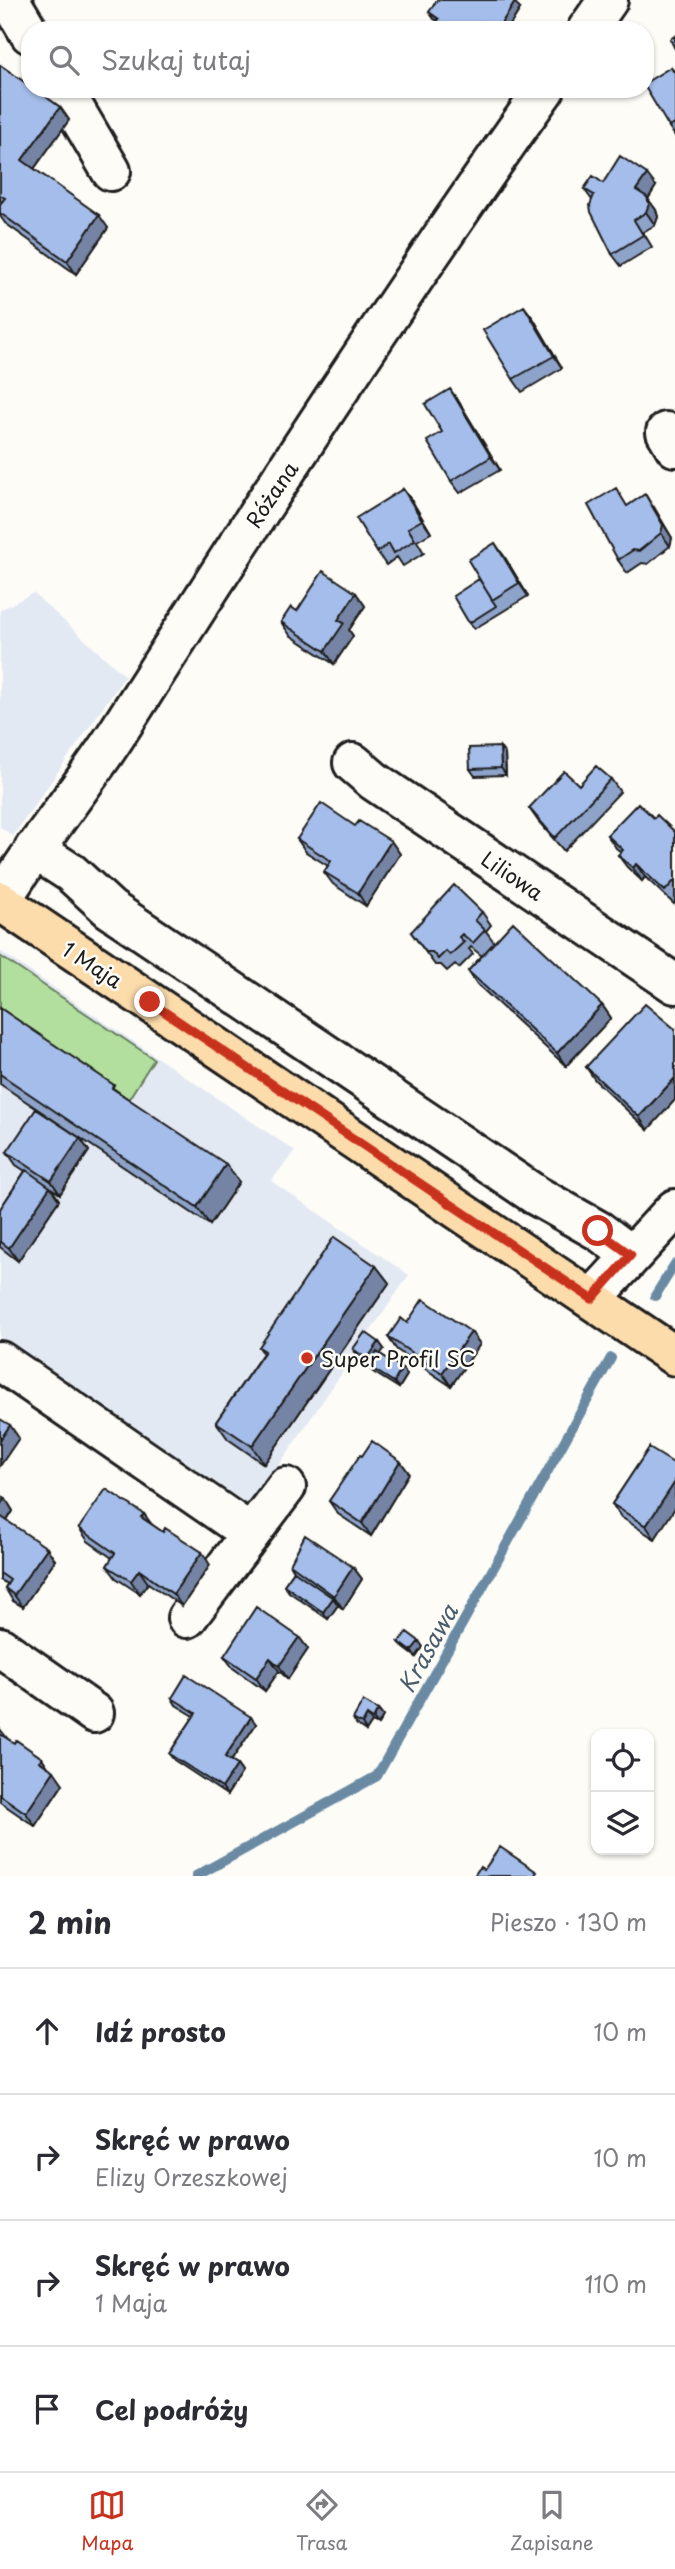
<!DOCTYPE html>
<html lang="pl">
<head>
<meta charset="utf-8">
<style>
  body { margin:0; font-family:"Playpen Sans",sans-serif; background:#f7f7f7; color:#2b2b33 }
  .controls { position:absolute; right:21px; bottom:21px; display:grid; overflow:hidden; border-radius:14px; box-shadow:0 2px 5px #0004 }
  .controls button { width:63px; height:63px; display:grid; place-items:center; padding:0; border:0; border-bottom:2px solid #e1e1e2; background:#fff; color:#2b2b33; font:35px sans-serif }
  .stop { position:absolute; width:21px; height:21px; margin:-16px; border:5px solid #c8321e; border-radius:50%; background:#fff }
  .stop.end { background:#c8321e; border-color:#fff; box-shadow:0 2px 7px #0008 }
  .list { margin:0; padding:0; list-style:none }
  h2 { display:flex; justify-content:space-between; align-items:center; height:91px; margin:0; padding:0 28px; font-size:30px }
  h2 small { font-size:23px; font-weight:400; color:#7c7c81 }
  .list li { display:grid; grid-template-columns:46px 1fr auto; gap:21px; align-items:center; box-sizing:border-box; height:126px; padding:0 28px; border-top:2px solid #e1e1e2 }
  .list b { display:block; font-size:26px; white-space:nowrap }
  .list p { margin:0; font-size:23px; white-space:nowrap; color:#7c7c81 }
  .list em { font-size:23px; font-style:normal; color:#7c7c81 }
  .icon { flex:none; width:38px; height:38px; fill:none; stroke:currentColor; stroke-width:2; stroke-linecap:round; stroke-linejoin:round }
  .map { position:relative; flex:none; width:675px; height:1876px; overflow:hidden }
  .search { position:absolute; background:#fff; box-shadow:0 2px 5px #0004; left:21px; right:21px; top:21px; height:77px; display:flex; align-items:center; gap:18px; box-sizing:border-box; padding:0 24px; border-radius:28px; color:#7c7c81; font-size:26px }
  .sheet { height:595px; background:#fff }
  nav { display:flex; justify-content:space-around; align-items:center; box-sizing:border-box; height:98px; border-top:2px solid #e1e1e2; background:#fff; font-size:19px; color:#7c7c81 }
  nav a { display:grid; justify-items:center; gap:4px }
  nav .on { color:#c8321e }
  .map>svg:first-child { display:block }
  .built { fill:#e3e9f3 }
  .green { fill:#b2df9e; stroke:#677e5d; stroke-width:2 }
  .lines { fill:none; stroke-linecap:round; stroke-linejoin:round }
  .stream { stroke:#6b8aa3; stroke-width:10 }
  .minor-casing { stroke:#1c1c1c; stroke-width:44 }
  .major-casing { stroke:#1c1c1c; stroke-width:44 }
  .minor { stroke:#fdfcf7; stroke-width:38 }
  .major { stroke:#fddcac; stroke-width:38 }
  .wall { fill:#8ea3c9; stroke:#1c1c1c; stroke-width:2 }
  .shaded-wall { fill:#7484a4; stroke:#1c1c1c; stroke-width:2 }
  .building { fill:#a5bdea; stroke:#1c1c1c; stroke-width:2 }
  .route { stroke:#c8321e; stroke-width:9 }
  .poi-dot { fill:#c8321e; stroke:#fdfcf7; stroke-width:2.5 }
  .labels { text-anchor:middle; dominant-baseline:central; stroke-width:5; stroke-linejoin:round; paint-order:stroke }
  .street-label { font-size:21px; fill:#1c1c1c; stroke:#fdfcf7 }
  .poi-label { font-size:21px; fill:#1c1c1c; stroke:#fdfcf7; text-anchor:start }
  .water-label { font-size:23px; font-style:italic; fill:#4a5c6b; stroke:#fdfcf7 }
</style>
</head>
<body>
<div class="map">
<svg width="675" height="1876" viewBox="0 0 675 1876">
  <rect width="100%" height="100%" fill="#fdfcf7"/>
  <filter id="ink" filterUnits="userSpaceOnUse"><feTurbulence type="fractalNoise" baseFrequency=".0143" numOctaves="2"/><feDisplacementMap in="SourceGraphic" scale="14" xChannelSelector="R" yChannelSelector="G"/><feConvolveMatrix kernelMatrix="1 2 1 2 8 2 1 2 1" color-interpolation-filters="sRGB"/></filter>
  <g filter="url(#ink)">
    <!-- built -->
    <path class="built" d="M33,593L125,676L13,836L0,827V610Z
      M0,951L295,1151L271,1181L409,1275L251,1506L0,1339Z"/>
    <!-- green -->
    <path class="green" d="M0,956L154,1059L128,1100L0,1013Z"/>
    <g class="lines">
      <!-- stream -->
      <path class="stream" d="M655,1296L675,1264
        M196,1876L377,1776L611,1358"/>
      <!-- minor casing -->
      <g class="minor-casing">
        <path id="minor" d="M10,0L30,34
          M587,30L608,0
          M63,89L111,171
          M666,432L675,447
          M353,763L374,781L675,984
          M34,849L71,873L110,909L537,1196L599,1231L631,1255
          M1,901C36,842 81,790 118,732C256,515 396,299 545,89
          M592,1299L675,1209
          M0,1361L250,1533
          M187,1618L286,1487
          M0,1647L94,1713"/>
      </g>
      <!-- major casing -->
      <g class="major-casing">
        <path id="major" d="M0,901L675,1356"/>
      </g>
      <!-- minor -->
      <use href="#minor" class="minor"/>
      <!-- major -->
      <use href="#major" class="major"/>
    </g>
    <!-- wall -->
    <path class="wall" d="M520,9L507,30H491L438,21L434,19L429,12Z
      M0,65L60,107L69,120L34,169L108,228L76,274L5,223L0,216V204L2,202L0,201Z
      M675,70V136L669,127L674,71Z
      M603,183L656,186L648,199L656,210L658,217L655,225L643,232L652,247L621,266L612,254L592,200L584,189Z
      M533,318L562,368L522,392L513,379Z
      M459,402L500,470L460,493L451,481L442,432Z
      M403,489L412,501L431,533L417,541L424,553L403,566L397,557L386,565L377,552Z
      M654,507L672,538L670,546L648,564L642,563L627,573L618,560Z
      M504,556L528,596L474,629L469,623L479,579Z
      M356,593L365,606L349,630L353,636L334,664L290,635L281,622L297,611Z
      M505,754L506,775L475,776L470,769Z
      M611,779L620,792L564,851L538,821L529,808Z
      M654,818L675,832V903L674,904L645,877L642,881L627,867L618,855L621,852L616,848L607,835Z
      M355,826L391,841L400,854L366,906L333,884L324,872L328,866L306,852L297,839Z
      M482,912L491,925L486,931L494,942L602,1005L611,1018L566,1066L477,984L468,971L482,956L471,947L469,949L473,954L459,968L455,964L447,971L441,965H435L411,932Z
      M0,1008L120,1093L239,1182L210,1225L0,1084Z
      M675,1029L648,1130L595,1080L586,1067Z
      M80,1138L89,1151L60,1194L51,1188L59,1200L18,1261L0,1247V1209L25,1171L16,1165L7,1152Z
      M376,1266L389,1283L264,1464L228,1439L216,1422L263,1353L259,1347Z
      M407,1323L471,1332L480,1344L451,1386L397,1350L388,1337Z
      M379,1342L384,1349L380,1354L402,1368L407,1375L399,1388L373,1372L368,1366L369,1364L358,1356L353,1349Z
      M649,1448L655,1539L621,1517L612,1504Z
      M362,1456L400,1461L409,1473L371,1536L338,1514L329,1501Z
      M0,1495L5,1498L13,1511L7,1521L55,1560L23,1607L13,1601L5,1588L7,1584L0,1580Z
      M144,1514L151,1524L210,1565L182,1606L148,1583L140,1594L116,1578L107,1566L112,1558L88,1541L79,1528Z
      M290,1564L353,1567L362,1579L343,1609L338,1605L328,1619L289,1592L284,1585L294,1571Z
      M299,1637L308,1649L288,1679L279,1671L265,1691L233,1668L224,1656Z
      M399,1642L423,1647L416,1657L404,1648Z
      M172,1698L256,1724L231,1761L237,1765L242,1772L227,1795L174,1760L169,1754L194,1716L176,1705Z
      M378,1710L383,1716L378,1725L372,1722L366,1731L357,1725L353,1719Z
      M0,1729L8,1739L42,1758L48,1767L63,1784L35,1826L0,1802Z"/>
    <!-- shaded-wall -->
    <path class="shaded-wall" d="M515,2L520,9L507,30H497Z
      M485,22L490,29L489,30H480Z
      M60,107L69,120L31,173L22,160Z
      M647,174L656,186L648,199L656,210L658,217L655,225L646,212L636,190Z
      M99,215L108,228L76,274L67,261Z
      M524,306L533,318L562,368L554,356Z
      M450,389L459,402L500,470L491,457Z
      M403,489L412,501L431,533L422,520Z
      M645,494L672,538L670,546L661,533Z
      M495,543L504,556L528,596L519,583Z
      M356,593L365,606L349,630L353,636L334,664L325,651L338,620Z
      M500,747L505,754L506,775L501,768Z
      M391,841L400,854L366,906L358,893Z
      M636,864L645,877L642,881L633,868Z
      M602,1005L611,1018L566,1066L557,1053Z
      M675,1078V1100L648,1130L639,1117Z
      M80,1138L89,1151L60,1194L51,1181Z
      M226,1164L239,1182L210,1225L197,1207Z
      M50,1187L59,1200L18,1261L9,1248Z
      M376,1266L389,1283L264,1464L252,1446Z
      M471,1332L480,1344L451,1386L442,1373Z
      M379,1342L384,1349L372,1366L367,1359Z
      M402,1368L407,1375L399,1388L394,1382Z
      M10,1425L19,1438L0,1466V1440Z
      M400,1461L409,1473L371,1536L362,1523Z
      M675,1482V1508L655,1539L646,1526Z
      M5,1498L13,1511L4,1525L0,1520V1505Z
      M144,1514L153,1526L141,1517Z
      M47,1548L55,1560L23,1607L14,1595Z
      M202,1552L210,1565L182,1606L173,1594Z
      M353,1567L362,1579L343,1609L334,1596Z
      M139,1570L148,1583L140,1594L131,1581Z
      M333,1598L338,1605L328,1619L323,1612Z
      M299,1637L308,1649L288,1679L279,1666Z
      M419,1641L423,1647L416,1657L411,1651Z
      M270,1658L279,1671L265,1691L256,1678Z
      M378,1710L383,1716L378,1725L373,1719Z
      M367,1715L372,1722L366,1731L362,1724Z
      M251,1717L256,1724L229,1764L225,1757Z
      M42,1758L50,1770L39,1761Z
      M237,1765L242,1772L227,1795L222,1788Z
      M54,1771L63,1784L35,1826L26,1813Z"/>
    <!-- building -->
    <path class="building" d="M437,0H512L515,2L497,30L485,22L480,30H432L439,19L429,12Z
      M675,36V49L670,39Z
      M0,65L30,86V89H35L60,107L22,160L99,215L67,261L0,213V204L5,198L0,195Z
      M671,67L673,71L675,70V124L669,127L645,87V83Z
      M620,156L647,174L636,190L647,197L649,204L646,212L634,220L643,235L612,254L591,212L590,205L594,195L584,189L593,176L603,183Z
      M524,306L554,356L513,379L483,330Z
      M450,389L491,457L451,481L427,441L442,432L425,404Z
      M616,488L627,506L645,494L663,525L661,533L639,551L633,550L618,560L588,505Z
      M403,489L422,520L408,528L415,540L394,553L389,544L377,552L356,518Z
      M495,543L519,583L492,600L468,560Z
      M323,571L356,593L338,620L344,623L325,651L281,622L291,607L297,611Z
      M479,579L496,606L469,623L453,596Z
      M500,747L501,768L470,769L469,748Z
      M596,766L611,779L555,838L529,808L564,771L579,785Z
      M321,803L355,826L359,821L391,841L358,893L324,872L331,861L297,839Z
      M638,803L654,818L657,815L675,832V880L665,891L636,864L633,868L618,855L623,850L607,835Z
      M454,885L482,912L475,920L485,930L473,943L462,934L459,937L464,942L450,955L446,951L438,959L432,952H426L411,932Z
      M513,922L602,1005L557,1053L468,971Z
      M645,1004L675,1029V1078L639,1117L586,1067Z
      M0,1008L114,1085L112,1088L226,1164L197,1207L0,1074Z
      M36,1109L80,1138L51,1181L7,1152Z
      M26,1170L50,1187L9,1248L0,1241V1209Z
      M334,1237L376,1266L252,1446L216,1422L265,1351L259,1347Z
      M423,1299L471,1332L442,1373L388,1337L401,1318L407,1323Z
      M365,1332L379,1342L367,1359L353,1349Z
      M377,1352L402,1368L394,1382L368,1366Z
      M0,1419L10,1425L0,1440Z
      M372,1441L400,1461L362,1523L329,1501L360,1455L362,1456Z
      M649,1448L675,1464V1482L646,1526L612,1504Z
      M106,1489L144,1514L141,1517L163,1532L165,1528L202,1552L173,1594L139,1570L131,1581L107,1566L115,1553L79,1528Z
      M0,1495L5,1498L0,1505Z
      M0,1516L47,1548L14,1595L5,1588L10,1580L0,1573Z
      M305,1535L353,1567L334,1596L290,1564Z
      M294,1571L333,1598L323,1612L284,1585Z
      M256,1607L299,1637L279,1666L270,1658L256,1678L224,1656Z
      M407,1632L419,1641L411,1651L399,1642Z
      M186,1675L251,1717L225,1757L237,1765L222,1788L169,1754L196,1713L172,1698Z
      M363,1701L378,1710L373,1719L367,1715L362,1724L353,1719Z
      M0,1734L14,1743L16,1740L42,1758L39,1761L54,1771L26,1813L0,1795Z
      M500,1847L537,1872L534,1876H474L480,1867L484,1870Z"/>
  </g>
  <g class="lines" filter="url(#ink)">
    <!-- route -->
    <path class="route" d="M150,1002L592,1299L631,1255L598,1231"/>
  </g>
  <!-- markers -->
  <circle class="poi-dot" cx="307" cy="1358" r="7"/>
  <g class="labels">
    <!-- street labels -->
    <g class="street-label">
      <text transform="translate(271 494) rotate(-56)">Różana</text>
      <text transform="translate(513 875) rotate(34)">Liliowa</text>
      <text transform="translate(93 964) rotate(33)">1 Maja</text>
    </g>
    <!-- poi labels -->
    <g class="poi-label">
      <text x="321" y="1358">Super Profil SC</text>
    </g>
    <!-- water labels -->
    <g class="water-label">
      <text transform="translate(427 1648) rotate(-61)">Krasawa</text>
    </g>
  </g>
</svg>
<div class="controls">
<button><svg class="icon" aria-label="locate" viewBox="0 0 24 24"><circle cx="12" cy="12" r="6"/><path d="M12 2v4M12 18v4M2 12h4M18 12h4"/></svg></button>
<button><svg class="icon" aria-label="layers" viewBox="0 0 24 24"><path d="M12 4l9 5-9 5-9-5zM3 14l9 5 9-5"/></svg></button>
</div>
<div class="stop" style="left:598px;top:1231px"></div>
<div class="stop end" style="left:150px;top:1002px"></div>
<div class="search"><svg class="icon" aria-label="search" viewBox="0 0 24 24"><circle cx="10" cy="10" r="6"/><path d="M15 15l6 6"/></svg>Szukaj tutaj</div>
</div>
<section class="sheet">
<h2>2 min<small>Pieszo · 130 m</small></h2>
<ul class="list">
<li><svg class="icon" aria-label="ahead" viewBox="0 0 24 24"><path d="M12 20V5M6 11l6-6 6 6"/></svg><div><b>Idź prosto</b></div><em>10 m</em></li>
<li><svg class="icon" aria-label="right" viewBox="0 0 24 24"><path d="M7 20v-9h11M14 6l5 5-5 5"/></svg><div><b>Skręć w prawo</b><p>Elizy Orzeszkowej</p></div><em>10 m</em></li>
<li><svg class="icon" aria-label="right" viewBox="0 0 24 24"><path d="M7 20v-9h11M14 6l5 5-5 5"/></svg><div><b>Skręć w prawo</b><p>1 Maja</p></div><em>110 m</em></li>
<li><svg class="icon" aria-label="arrive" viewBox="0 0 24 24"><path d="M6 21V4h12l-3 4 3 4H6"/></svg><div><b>Cel podróży</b></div></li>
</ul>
</section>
<nav>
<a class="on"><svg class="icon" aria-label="map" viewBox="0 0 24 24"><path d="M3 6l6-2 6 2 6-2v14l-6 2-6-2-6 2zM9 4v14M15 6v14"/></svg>Mapa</a>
<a><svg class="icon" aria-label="directions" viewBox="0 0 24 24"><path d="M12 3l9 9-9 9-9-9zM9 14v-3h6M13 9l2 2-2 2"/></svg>Trasa</a>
<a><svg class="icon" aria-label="saved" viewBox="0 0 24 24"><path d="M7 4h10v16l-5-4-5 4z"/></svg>Zapisane</a>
</nav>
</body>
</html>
